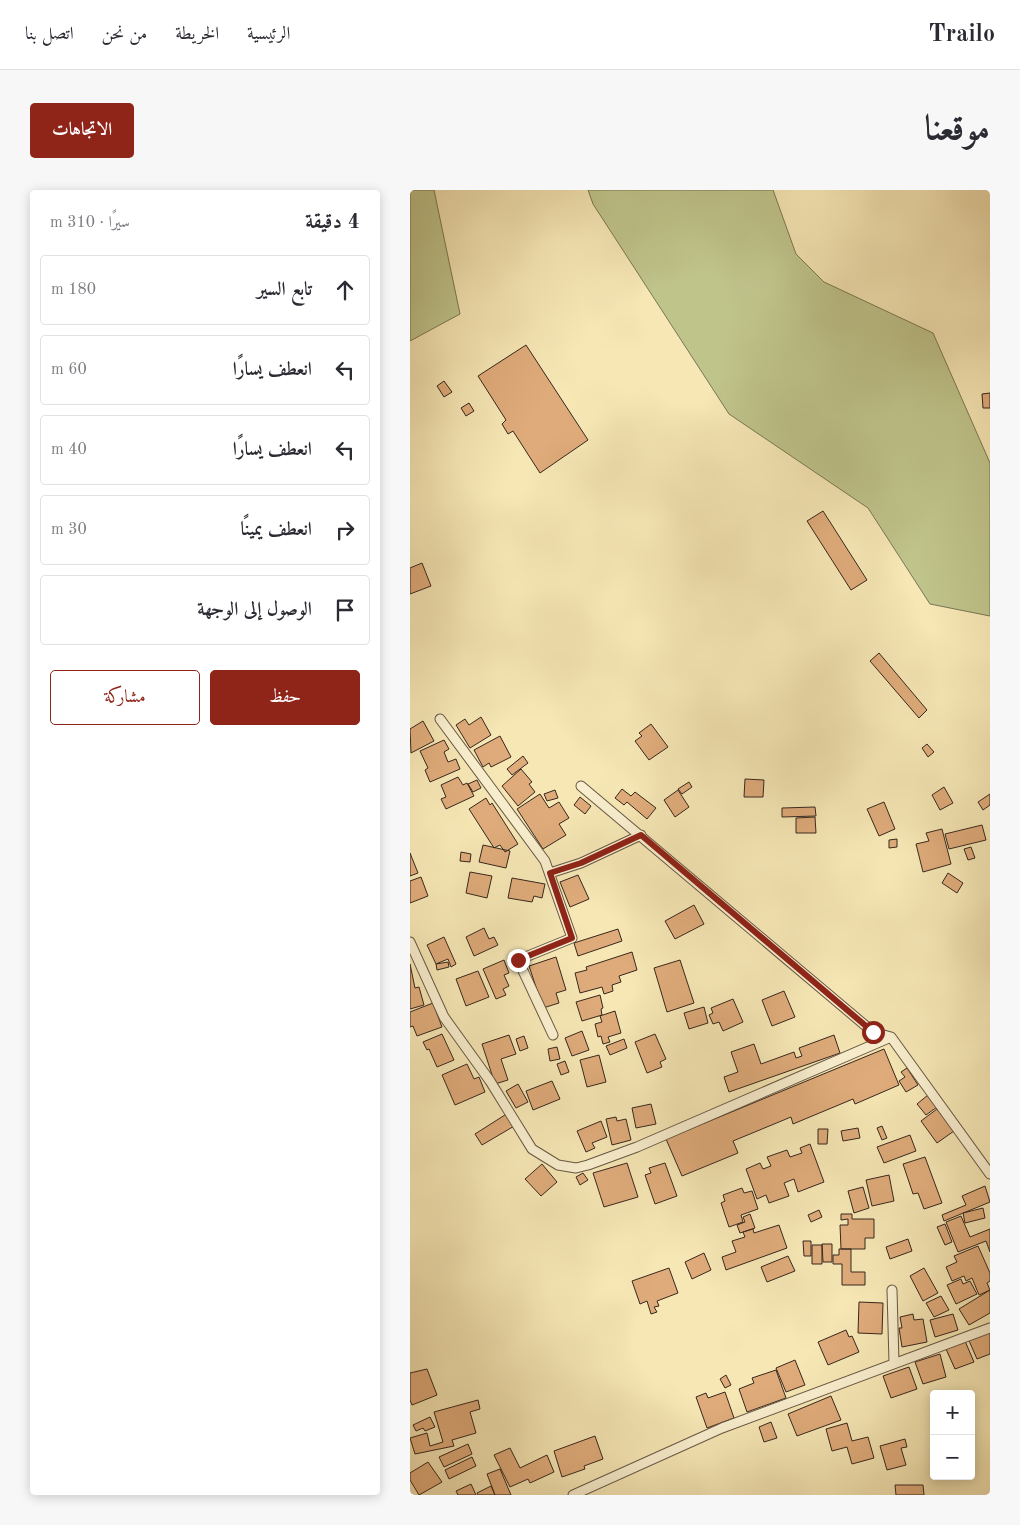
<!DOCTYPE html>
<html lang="ar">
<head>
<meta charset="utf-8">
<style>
  body { margin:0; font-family:"Old Standard TT",Amiri,serif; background:#f7f7f7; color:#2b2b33; direction:rtl }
  .controls { position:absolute; right:15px; bottom:15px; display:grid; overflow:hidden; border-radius:5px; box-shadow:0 2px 12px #0003 }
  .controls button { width:45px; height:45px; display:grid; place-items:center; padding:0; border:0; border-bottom:1px solid #e1e1e2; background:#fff; color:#2b2b33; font:25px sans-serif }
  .stop { position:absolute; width:15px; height:15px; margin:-11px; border:4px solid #8f2418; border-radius:50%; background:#fff }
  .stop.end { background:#8f2418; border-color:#fff; box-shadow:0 1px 5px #0008 }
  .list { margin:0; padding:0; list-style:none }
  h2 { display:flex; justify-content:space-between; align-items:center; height:65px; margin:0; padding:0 20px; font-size:21px }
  h2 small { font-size:16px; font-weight:400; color:#7c7c81 }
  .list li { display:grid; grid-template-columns:32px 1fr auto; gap:15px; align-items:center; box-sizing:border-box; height:70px; margin:0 10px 10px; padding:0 10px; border:1px solid #e1e1e2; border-radius:5px }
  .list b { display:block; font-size:19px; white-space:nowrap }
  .list em { font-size:16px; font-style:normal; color:#7c7c81 }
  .actions { display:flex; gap:10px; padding:15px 20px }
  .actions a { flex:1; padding:11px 0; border:1px solid #8f2418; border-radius:5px; text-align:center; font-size:18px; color:#8f2418 }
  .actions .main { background:#8f2418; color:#fff }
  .icon { flex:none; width:28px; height:28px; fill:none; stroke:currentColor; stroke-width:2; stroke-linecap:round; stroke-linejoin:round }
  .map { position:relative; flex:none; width:580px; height:1305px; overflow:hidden; direction:ltr; border-radius:5px }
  header { display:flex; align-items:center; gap:30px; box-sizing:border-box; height:70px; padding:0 25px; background:#fff; border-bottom:1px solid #e1e1e2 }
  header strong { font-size:24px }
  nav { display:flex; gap:28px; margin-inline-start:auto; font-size:18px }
  .intro { display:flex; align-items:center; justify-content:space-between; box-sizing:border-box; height:120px; padding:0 30px }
  h1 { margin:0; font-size:35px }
  .button { padding:12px 22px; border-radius:5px; background:#8f2418; color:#fff; font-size:18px; font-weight:700 }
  main { display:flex; gap:30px; padding:0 30px }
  aside { flex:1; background:#fff; border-radius:5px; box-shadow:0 2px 12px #0003 }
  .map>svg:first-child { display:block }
  .green { fill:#bfc48b; stroke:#7b7654 }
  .building { fill:#dfab7a; stroke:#37271e }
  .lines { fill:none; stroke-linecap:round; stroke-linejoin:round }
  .minor-casing { stroke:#675744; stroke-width:11 }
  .minor { stroke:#f9efcf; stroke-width:9 }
  .route { stroke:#8f2418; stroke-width:6 }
</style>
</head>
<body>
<header>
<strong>Trailo</strong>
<nav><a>الرئيسية</a><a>الخريطة</a><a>من نحن</a><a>اتصل بنا</a></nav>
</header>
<div class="intro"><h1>موقعنا</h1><a class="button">الاتجاهات</a></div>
<main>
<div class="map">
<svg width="580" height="1305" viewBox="0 0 580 1305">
  <rect width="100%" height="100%" fill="#f6e7b5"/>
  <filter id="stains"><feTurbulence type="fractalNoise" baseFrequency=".004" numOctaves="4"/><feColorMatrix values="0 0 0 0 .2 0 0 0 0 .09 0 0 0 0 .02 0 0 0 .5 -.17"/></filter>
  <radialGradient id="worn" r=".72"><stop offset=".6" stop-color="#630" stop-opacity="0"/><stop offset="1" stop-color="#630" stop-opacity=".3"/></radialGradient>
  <!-- green -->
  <path class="green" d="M0,0H24L50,124L0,151Z
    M178,0H363L386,64L414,92L523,143L580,273V426L520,414L458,318L319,224L183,14Z"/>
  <!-- building -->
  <path class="building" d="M116,155L178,250L130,283L103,241L98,244L92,234L96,230L68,186Z
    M34,191L42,202L34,207L27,196Z
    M580,203V218H573L572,204Z
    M59,213L64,221L56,226L51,218Z
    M413,321L457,390L441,400L397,331Z
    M12,373L21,396L0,404V378Z
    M469,463L517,520L509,528L460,471Z
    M71,527L81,545L60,558L46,535L55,529L59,535Z
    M13,531L24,551L1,563L0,539Z
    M241,534L258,557L239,570L225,551L232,546L229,543Z
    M90,546L101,567L81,577L79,573L73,577L64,560Z
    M34,550L39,559L34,562L38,572L46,569L50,579L20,592L15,580L18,578L10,561Z
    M517,554L524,562L518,567L512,558Z
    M113,566L118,573L102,585L97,579Z
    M111,579L122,592L119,594L125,602L108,616L92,596Z
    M48,587L53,595L57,593L64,606L36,619L31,609L36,607L31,595Z
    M335,589L354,590L353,607H334Z
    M67,590L71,598L63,602L58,594Z
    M279,592L282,597L272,604L268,599Z
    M534,597L543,613L530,620L522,605Z
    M212,599L221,606L225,602L246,618L237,629L217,612L214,615L205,608Z
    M145,600L148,608L137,611L134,604Z
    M268,600L279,617L265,627L254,610Z
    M130,604L139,618L149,612L159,628L149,634L156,645L133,659L107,619Z
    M580,604V615L573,620L568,612Z
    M170,607L181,616L175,624L164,615Z
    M76,608L80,615L82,613L108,654L95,662L90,655L84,658L59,619Z
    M474,612L485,639L469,646L457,619Z
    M405,617L406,626L372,627V618Z
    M405,627L406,643H386V628Z
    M572,635L576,650L539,659L535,644Z
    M532,639L541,674L513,682L506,654L519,651L516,643Z
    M487,649V657L479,658V650Z
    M73,655L100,661L96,678L69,672Z
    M561,657L565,668L558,670L554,659Z
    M51,662L61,664L60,672L50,671Z
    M0,663L8,683L0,686Z
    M60,682L82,686L77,708L56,703Z
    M538,683L553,693L547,703L532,693Z
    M168,685L179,709L160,717L150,692Z
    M11,687L18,706L0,713V691Z
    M102,688L135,694L132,708L124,706L122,712L98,708Z
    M284,715L294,734L265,749L255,731Z
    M74,738L79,749L84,747L88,755L64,766L56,747Z
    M208,739L212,751L168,766L164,753Z
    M34,747L46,774L41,777L38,769L26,774L17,755Z
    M222,762L227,780L209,786L211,792L202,795L203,801L194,804L192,797L170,803L165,783L177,780L176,777Z
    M146,767L156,800L146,803L149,813L133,818L119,776Z
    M94,770L99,783L94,785L99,796L93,799L96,805L86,809L73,779Z
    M270,770L284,813L257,822L244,778Z
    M38,772L39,777L27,780L26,774Z
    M0,774L5,798L9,797L14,815L0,819Z
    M68,781L79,807L56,816L46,789Z
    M374,801L385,827L362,836L352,810Z
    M190,805L193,818L191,819L192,825L172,831L166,812Z
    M323,809L333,832L313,841L309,832L303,834L299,825L303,823L301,818Z
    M23,813L32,837L7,846L3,836L0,837V822Z
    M294,817L298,833L279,839L274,823Z
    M205,821L211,843L198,847L200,852L193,854L191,846L188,847L185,834L192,832L190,826Z
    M172,841L179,860L162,866L155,848Z
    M32,844L44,870L27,877L19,859L17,860L13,852Z
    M245,844L256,869L250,872L252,877L237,883L225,852Z
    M99,845L106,864L91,869L98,890L85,894L72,854Z
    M424,845L430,863L319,902L314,887L328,882L321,862L344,854L351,874L384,862L386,868L392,866L389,858Z
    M114,846L118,858L110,861L106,849Z
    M214,849L217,858L200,865L196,856Z
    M147,857L150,869L140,871L138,859Z
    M474,859L489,895L445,914L443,909L383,934L381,927L323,951L328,963L272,986L256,949Z
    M189,865L196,892L177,897L170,870Z
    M155,871L159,882L151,885L147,874Z
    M57,874L64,889L69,887L75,902L45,915L32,885Z
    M497,878L508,895L496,902L489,891L495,887L491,882Z
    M142,891L150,909L123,920L116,901Z
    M108,894L118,912L106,918L96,901Z
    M518,905L527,917L516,925L507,914Z
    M241,914L246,934L226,938L222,918Z
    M527,919L544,941L527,953L511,931Z
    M98,923L106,935L72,955L65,944Z
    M206,927L207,931L216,929L221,950L202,955L196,929Z
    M191,931L197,947L182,953L185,958L176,962L167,941Z
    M472,936L477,948L472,950L467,938Z
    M448,938L450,948L433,951L431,941Z
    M408,939H418L417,954H408Z
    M500,945L506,961L474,973L467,957Z
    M400,954L414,992L388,1002L384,989L374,993L379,1006L359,1013L356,1005L347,1009L336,979L350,973L353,979L361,976L357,967L377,960L380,967L392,963L390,958Z
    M515,967L532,1013L514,1019L508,1003L503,1004L493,974Z
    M217,973L228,1007L194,1017L183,983Z
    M255,973L267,1006L245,1014L235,985L241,983L239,978Z
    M132,974L147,992L131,1006L115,989Z
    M173,983L178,990L170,995L166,987Z
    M479,985L484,1011L462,1016L456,990Z
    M575,996L580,1012L534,1031L532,1025L556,1015L552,1006Z
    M453,997L459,1018L444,1023L438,1001Z
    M332,998L334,1003L342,1001L348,1019L331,1025L333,1032L319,1037L311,1013L315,1011L313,1005Z
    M573,1018L575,1028L555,1033L553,1023Z
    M409,1020L412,1027L401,1032L398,1025Z
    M340,1024L345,1038L330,1043L327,1035L335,1032L333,1027Z
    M431,1024H442V1029H464V1048H455V1059H431L430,1035H438V1029L431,1030Z
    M551,1026L560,1047L580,1039V1062L576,1051L548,1062L536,1032Z
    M535,1034L542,1052L535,1055L527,1037Z
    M369,1035L377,1058L316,1080L312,1067L326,1062L322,1051L335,1047L333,1042L343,1039L344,1043Z
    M498,1049L502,1061L480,1069L476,1057Z
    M393,1051H401V1066H394Z
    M412,1054H422V1072H413Z
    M402,1055H412V1074H402Z
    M568,1056L580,1083V1091L577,1093L580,1100L569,1105L562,1088L556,1091L554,1086L542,1091L536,1077L547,1072L544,1066Z
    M429,1059H441V1082H455V1095H432V1074H423V1065H429Z
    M294,1063L301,1080L282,1089L275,1072Z
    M378,1066L385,1081L357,1092L351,1077Z
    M259,1078L268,1103L247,1111L249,1116L244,1117L247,1122L241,1124L237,1111L230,1114L222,1091Z
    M514,1078L528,1103L513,1111L500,1086Z
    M551,1089L553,1094L560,1091L567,1104L546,1114L537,1095Z
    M580,1100V1123L559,1135L549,1119Z
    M531,1106L539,1120L524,1127L516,1113Z
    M449,1112L473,1113L472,1144L448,1143Z
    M503,1124L504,1130L513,1129L517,1152L492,1157L489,1138H492L490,1127Z
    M543,1124L548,1140L525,1147L520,1130Z
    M580,1136V1164L567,1169L557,1146Z
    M436,1140L439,1147L442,1146L449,1162L418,1175L408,1152Z
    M555,1151L564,1172L545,1179L536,1159Z
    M530,1164L536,1187L513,1194L505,1172Z
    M385,1170L395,1195L376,1202L366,1178Z
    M499,1177L507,1199L481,1208L473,1186Z
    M17,1179L27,1205L2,1215L0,1210V1183Z
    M366,1180L376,1208L337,1222L329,1199L344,1193L342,1188Z
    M316,1185L321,1195L315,1198L310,1189Z
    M315,1202L324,1228L297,1238L286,1207L296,1203L298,1208Z
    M421,1206L431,1230L387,1246L378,1224Z
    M68,1210L70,1219L60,1222L66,1243L42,1250L44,1256L5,1264L0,1248L17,1243L20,1256L33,1252L24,1222Z
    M20,1227L25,1237L15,1241L13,1238L6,1241L3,1235Z
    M361,1232L367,1248L354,1252L349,1237Z
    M437,1233L442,1251L458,1247L464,1268L442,1274L437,1257L422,1261L416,1239Z
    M185,1246L193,1269L174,1276L175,1279L152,1287L144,1261Z
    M495,1249L497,1257L491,1258L496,1275L477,1280L470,1256Z
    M58,1254L62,1264L34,1277L29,1267Z
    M100,1258L110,1278L137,1265L144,1282L120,1293L118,1289L100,1297L84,1265Z
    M62,1267L66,1276L39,1289L35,1280Z
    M18,1272L32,1292L9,1305L0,1290V1283Z
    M90,1279L101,1305H85L77,1284Z
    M61,1294L66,1305H48L46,1301Z
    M485,1295H513L514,1305H486Z
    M81,1296L85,1305H68L67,1303Z"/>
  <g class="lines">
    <!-- minor casing -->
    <g class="minor-casing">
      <path id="minor" d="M30,529L135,671L162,748L108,770L143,845
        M171,596L463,842L481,847L580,984
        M140,683L171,673L231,645
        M0,752L34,827L80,891L122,959L148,975L166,978L178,975L227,957L481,847
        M482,1100L484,1173
        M163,1305L312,1238L580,1138"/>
    </g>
    <!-- minor -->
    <use href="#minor" class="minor"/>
  </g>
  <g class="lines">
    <!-- route -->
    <path class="route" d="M108,770L162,748L140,683L171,673L231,645L463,842"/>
  </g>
  <rect width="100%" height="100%" filter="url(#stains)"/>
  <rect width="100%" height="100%" fill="url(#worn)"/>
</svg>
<div class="controls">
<button>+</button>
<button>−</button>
</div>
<div class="stop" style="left:463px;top:842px"></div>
<div class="stop end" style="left:108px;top:770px"></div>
</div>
<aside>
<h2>4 دقيقة<small>سيرًا · 310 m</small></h2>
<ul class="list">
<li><svg class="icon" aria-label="ahead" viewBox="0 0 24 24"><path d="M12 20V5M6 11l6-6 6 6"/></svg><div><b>تابع السير</b></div><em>180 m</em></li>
<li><svg class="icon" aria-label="left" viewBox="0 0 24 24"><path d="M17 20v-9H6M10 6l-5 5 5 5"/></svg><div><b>انعطف يسارًا</b></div><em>60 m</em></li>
<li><svg class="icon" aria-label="left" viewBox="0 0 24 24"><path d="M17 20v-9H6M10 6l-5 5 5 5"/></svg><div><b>انعطف يسارًا</b></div><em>40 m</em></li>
<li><svg class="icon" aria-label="right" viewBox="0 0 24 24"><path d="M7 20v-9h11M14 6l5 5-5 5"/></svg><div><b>انعطف يمينًا</b></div><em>30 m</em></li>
<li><svg class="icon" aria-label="arrive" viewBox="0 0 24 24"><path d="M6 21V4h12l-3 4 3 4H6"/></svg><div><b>الوصول إلى الوجهة</b></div></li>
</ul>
<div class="actions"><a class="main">حفظ</a><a>مشاركة</a></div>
</aside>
</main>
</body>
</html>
